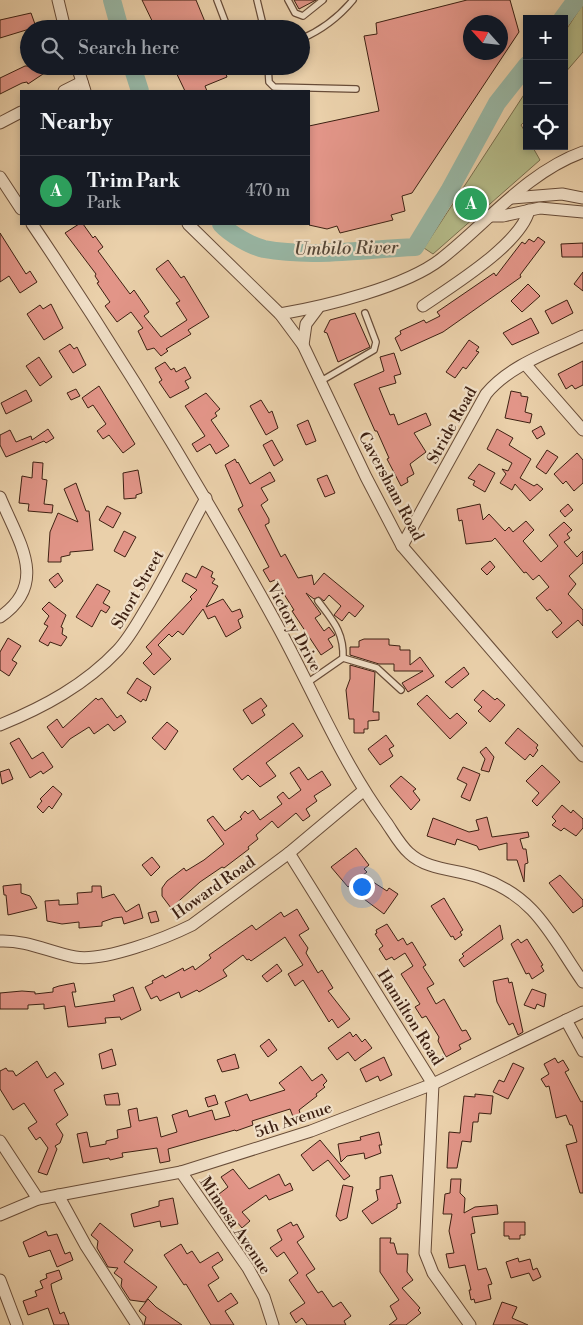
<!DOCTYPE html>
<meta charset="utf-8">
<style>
body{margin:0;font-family:"Libre Bodoni",serif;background:#242831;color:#f1f3f6}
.controls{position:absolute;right:15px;top:15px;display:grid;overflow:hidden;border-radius:0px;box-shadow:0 2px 8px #0003}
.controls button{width:45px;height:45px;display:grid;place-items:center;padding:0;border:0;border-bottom:1px solid #363941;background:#171b24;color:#f1f3f6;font:25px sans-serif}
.compass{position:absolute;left:463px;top:15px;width:45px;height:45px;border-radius:50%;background:#171b24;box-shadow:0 2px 8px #0003;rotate:297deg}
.you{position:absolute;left:361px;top:886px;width:18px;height:18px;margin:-12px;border:4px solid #fff;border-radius:50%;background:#1a73e8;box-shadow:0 0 0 8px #1a73e833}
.badge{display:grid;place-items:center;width:32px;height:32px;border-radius:50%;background:#ea580c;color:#fff;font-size:16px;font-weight:700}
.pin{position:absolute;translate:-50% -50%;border:2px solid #fff;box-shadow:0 1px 5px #0006}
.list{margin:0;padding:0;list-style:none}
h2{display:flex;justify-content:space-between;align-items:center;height:65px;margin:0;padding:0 20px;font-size:21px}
h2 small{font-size:16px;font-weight:400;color:#9ea1a6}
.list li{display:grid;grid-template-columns:32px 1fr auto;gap:15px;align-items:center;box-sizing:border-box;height:70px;padding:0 20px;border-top:1px solid #363941}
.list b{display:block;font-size:19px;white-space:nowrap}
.list p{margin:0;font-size:16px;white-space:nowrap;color:#9ea1a6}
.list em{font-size:16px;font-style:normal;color:#9ea1a6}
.icon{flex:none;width:28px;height:28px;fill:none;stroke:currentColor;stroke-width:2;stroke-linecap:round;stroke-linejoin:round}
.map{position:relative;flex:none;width:583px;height:1325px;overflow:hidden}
.search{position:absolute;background:#171b24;box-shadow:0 2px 8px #0003;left:20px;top:20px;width:290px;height:55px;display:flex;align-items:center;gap:12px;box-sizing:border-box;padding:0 18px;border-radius:28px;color:#9ea1a6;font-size:19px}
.panel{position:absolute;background:#171b24;box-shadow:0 2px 8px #0003;left:20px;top:90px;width:290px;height:135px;border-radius:0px}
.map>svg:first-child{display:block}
.green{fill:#b5bc8a;stroke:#796e4e}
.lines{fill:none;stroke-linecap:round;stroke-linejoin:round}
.river{stroke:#98b7a5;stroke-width:18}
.building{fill:#e29588;stroke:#3d2012;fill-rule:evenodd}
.service-casing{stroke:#684c38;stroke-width:8}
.minor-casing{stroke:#684c38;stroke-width:13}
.service{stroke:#f1e0c8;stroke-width:5.5}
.minor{stroke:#f1e0c8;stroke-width:11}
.labels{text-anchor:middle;stroke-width:4.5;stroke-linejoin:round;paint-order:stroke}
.street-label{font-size:16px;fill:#3d2012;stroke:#f1e0c8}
.water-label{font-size:18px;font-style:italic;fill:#544637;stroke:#f1e0c8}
</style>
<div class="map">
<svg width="583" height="1325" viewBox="0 0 583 1325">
<rect width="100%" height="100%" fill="#ead0aa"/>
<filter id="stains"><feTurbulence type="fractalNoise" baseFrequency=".004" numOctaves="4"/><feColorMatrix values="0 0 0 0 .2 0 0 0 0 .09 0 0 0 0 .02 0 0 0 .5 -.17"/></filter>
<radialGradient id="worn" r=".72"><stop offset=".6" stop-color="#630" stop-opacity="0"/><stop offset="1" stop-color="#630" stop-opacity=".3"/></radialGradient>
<g class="green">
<path d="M583,4V52L564,74V33Z"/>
<path d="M527,90V119L521,125L527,135V146H532L540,160L433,254L424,248Z"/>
</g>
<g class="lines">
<g class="river">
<path d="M112,0L120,29"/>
<path d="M562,19L576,0"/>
<path d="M132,66L140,91"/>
<path d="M221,224C230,234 251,246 264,249C313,258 366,249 415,247L449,191L497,103L527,65"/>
</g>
</g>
<g class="building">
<path d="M142,0H196L208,29H156Z"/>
<path d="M294,0H316L299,9Z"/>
<path d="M467,0H510L519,32L412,193L402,196L405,211L391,215L393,220L340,233L337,226L327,229L309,225V126L379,111L364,36L377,34L376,23ZM470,22H500V52H470Z"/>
<path d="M31,13L36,27L0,38V20Z"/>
<path d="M25,66H43L46,72L28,84L27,82L22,83L0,94V78Z"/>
<path d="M173,66H223L227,77L205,86L207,91H185Z"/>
<path d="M79,224H83L93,238L95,236L103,247L98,251L130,294L134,290L149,312L144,316L161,337L187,320L176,303L180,301L156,269L168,260L181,278L184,276L189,284L209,317L188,330L191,334L166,349L168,351L161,356L154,348L147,350L138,331L143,328L131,312L117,322L105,306L110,302L97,283L99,282L95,276L96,274L65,233Z"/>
<path d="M0,233L26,274L30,271L37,282L20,293L9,276L0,282Z"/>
<path d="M538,237L545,242L520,275L521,277L443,332L401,351L395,338L401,334L400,331L424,320L426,323L440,316L437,312L494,273L496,276L522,242L525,244L529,239L534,242Z"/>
<path d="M583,243V257H562L561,244Z"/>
<path d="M583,272V291L574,284Z"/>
<path d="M528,284L540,296L522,312L511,301Z"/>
<path d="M567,300L573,313L552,324L545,311Z"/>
<path d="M51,304L63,328L44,340L27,314L40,305L43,309Z"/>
<path d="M355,313L370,347L338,362L327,333L324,332L330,320Z"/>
<path d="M531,318L539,333L512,345L503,333Z"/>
<path d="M469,340L479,347L476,351L479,352L466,369L463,367L455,378L446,372Z"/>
<path d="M70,344L74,349L77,347L86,365L73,373L59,351Z"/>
<path d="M394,353L401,374L394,376L396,383L379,388L390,415L394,414L398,425L426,413L431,425L414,433L426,452L410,464L414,474L407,478L408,482L401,486L387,459L389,458L377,431H375L354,384L384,371L380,357Z"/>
<path d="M39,357L52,377L40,386L26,366Z"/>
<path d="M583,361V385L575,389L572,385L566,389L558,374Z"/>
<path d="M165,362L171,370L174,368L176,372L185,367L191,378L185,381L189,388L170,398L159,382L162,380L155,368Z"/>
<path d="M99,386L135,444L123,453L109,435L103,439L97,431L106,424L93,405L88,408L82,398Z"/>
<path d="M76,389L80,396L71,400L67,393Z"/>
<path d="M26,390L32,401L6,414L1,403Z"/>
<path d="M511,391L521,393V396L528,397L525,412L532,414L530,423L505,418Z"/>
<path d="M206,393L220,409L215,413L217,416L211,420L229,446L216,454L210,444L197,452L192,444L205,436L185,406Z"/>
<path d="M261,400L269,413L272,411L278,428L266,435L250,406Z"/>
<path d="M308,420L316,441L306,445L297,425Z"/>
<path d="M541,426L545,434L537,439L532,431Z"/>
<path d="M48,429L54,438L46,443L44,441L6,457L0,445V435L10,430L16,442L31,436L32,440Z"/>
<path d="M497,429L513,438L509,445L531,459L520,478L534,486L537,484L543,489L530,501L515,484L512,490L500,483L506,474L502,469L508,471L512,463L487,449Z"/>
<path d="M272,440L283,460L274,466L263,445Z"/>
<path d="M547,450L558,457L546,474L536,467Z"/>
<path d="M577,453L583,460V483L574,491L566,481L563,484L554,474Z"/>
<path d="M235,459L237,463L238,462L250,484L270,472L275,481L261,488L268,500L261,505L269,519V523L265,525L281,557L285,554L298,578L312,575L314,585L324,573L364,606L355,617L349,612L342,621L334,615L341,606L329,595L324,601L319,597L314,599L306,593L321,614L315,618L324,631L329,627L335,635L328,639L333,647L321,655L292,611L294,610L275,580L270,582L263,570L269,567L238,509L243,506L225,465Z"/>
<path d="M33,462L43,463L42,479L47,480L44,504L53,505L52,513L28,511L29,504L19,503L22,476L32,478Z"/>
<path d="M479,464L495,473L485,492L473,485L475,481L468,478Z"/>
<path d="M138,470L142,493L136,495V498L124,499L123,473Z"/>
<path d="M327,475L335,493L325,497L317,479Z"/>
<path d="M76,483L86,511H89L93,550L70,552V555L61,557V562H48L50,532L58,513L78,522L64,489Z"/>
<path d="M480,504L483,520L489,514L505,531L509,527L513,532L526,521L534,530L523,541L541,562L558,546L549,535L564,522L572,530L567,534L570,538L564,542L577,557L583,551V563L569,576L576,584L568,594L583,610V626L578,620L557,638L552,632L562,623L550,609L547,611L536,598L549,587L539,575L533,580L526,572L524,573L495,538L492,541L466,544L462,520L459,521L457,509Z"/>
<path d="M568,504L573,510L565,517L560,511Z"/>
<path d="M107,506L121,513L113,528L99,520Z"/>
<path d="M124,531L136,537L125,557L114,551Z"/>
<path d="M490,561L495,567L487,575L481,569Z"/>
<path d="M202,566L213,572L211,577L215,579L212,583L218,586L206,607L223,599L232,612L240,609L243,617L238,620L241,628L226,637L215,616L208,619L203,609L183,635L178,631L172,637L169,634L158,645L171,659L154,675L143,663L152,654L146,647L192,599L190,597L197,590L182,581L186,573L196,578Z"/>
<path d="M58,573L63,581L55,588L49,580Z"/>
<path d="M97,584L110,591L103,603L110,607L106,613L101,610L92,627L76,617Z"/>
<path d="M49,602L66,615L61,627L63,628L62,634L67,637L61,646L50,642L48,646L39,641L48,626L44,624L49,616L42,609Z"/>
<path d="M8,638L21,646L12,660L17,663L9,676L0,670V652Z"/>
<path d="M364,639H389V645L400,646V650H410V665L420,657L434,676L408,692L402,683L423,671H394V664H379L350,655V647H359V641Z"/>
<path d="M350,665L375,672L373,712H379V720L368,721V729H364V733H354V719H349L346,690L350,679Z"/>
<path d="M464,667L469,674L452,688L445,682Z"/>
<path d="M137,678L151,687L146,701L143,699L141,702L127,693Z"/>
<path d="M483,690L495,700L497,698L505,705L490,722L478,711L482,707L474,700Z"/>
<path d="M427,695L450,719L457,713L467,723L450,739L417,704Z"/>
<path d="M96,698L98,700L102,698L117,718L121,715L126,722L114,731L108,724L94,734L89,727L70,739L62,748L47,727L57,719L63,728Z"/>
<path d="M261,698L267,706L262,710L265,715L252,724L243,710Z"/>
<path d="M167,722L178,731L165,750L152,738Z"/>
<path d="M293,723L303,736L266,763L276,776L260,787L248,775L242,780L233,769Z"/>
<path d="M518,728L538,745L536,748L538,750L533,757L530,754L525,760L505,743Z"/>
<path d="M386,735L394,746L389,749L393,756L380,765L368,749Z"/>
<path d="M19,738L32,759L43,752L53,767L43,774L41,771L30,778L10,743Z"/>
<path d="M486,747L494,757L489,772L481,770L485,759L480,752Z"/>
<path d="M542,765L560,782L537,806L532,801L539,793L526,781Z"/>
<path d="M299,767L308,780L322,771L331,785L314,796L317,801L306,809L310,816L303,821L296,813L278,828L272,821L256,835L258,839L248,847L249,849L224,868L222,867L200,882L171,908L162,896V888L167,881L184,868L186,871L204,860L224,844L207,820L213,816L225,831L242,819L240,817L245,811L248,814L253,810L260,820L282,804L277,797L283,792L289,799L301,790L290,773Z"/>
<path d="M463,767L480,774L470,801L461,797L467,784L457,779Z"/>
<path d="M9,769L13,779L2,784L0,772Z"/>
<path d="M401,776L416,789L413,791L420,800L411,810L390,786Z"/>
<path d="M53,786L62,794L52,809L49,806L43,813L37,807L42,801L40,799Z"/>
<path d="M562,805L571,813L573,810L583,819V828L576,836L564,828L561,831L552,825L556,821L552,817Z"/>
<path d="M487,817L492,837L528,832L529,837L520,839L523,849H526L528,863L525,864L524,882L517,860H507V843L479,850L477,846L457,839L455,845L427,836L433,818L469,832L479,830L476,820Z"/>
<path d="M356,848L369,865L364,869L367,872L348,887L331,867Z"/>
<path d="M152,857L160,867L151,876L142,865Z"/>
<path d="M560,875L583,900V906L573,913L549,883Z"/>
<path d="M370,880L387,891L389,888L398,894L384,914L360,896Z"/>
<path d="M21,884V893L30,896L37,908L8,915L6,895H4L3,886Z"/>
<path d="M92,886H101L102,898L114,894L126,912L139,904L143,918L124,924L122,917L114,918L102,922V926L79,928V922L62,924L47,921L45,901L59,900V905L78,904L77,893L92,892Z"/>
<path d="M444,898L463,930L460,932L462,935L455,940L453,936L451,937L431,906Z"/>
<path d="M297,909L309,929L299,935L308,948L306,953L318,973L322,970L333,988L328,991L350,1019L338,1028L332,1019L329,1022L303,980L295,986L288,974L303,965L285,937L251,961L249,959L247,960L243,955L223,970L227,976L199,992L197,990L181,998L179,992L160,1001L157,996L151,999L145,987L153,983L152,981L163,975L165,978L183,968L184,971L193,966L195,970L211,958L209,955L252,925L256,930L281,912L284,917Z"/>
<path d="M156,911L159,921L151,923L148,913Z"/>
<path d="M387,924L398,941L403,938L407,945L412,942L426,965L423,967L434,984L427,988L436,1004L444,999L462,1031L466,1030L471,1039L459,1045L461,1049L446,1057L438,1041L439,1037L426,1016L422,1018L415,1007L420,1004L401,974L413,966L405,953L394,960L392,957L386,960L379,949L383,946L375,934L377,933L376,930Z"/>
<path d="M500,925L503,939L464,967L459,960L464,956L462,954Z"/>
<path d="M518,939L521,943L527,939L543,965L541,966L544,971L532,979L529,973L526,974L511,944Z"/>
<path d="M277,964L282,971L267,982L262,976Z"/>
<path d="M508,978L509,983L512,982L523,1032L518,1035L513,1023L509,1025L497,1002L493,981Z"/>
<path d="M74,983L76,992H72L75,1007L115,1001L113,995L133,987L141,1010L121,1020L120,1017L105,1018L106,1023L68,1027L65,1006L44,1009V1004L28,1005V1009H0V993L22,991L35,992V994L53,992V988L59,986Z"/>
<path d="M532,989L546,994L544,1007L537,1004L535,1009L524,1005Z"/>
<path d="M350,1032L353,1037L356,1034L362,1042L365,1039L372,1048L355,1061L348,1052L337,1060L328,1048Z"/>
<path d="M269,1039L277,1050L268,1057L260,1046Z"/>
<path d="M112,1049L116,1065L102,1069L99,1054Z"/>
<path d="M235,1054L239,1068L222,1072L217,1060Z"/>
<path d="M384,1057L392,1075L380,1081L378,1076L366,1082L360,1069Z"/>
<path d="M555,1058L558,1063L563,1060L569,1070L565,1072L581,1102L583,1101V1193H580L566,1145L577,1142L572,1125H570L566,1115L556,1118L549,1086L546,1087L541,1079L549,1074L544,1064Z"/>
<path d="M37,1061L47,1078L55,1072L64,1084L54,1090L68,1115L56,1124L63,1135L60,1143L55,1146L57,1149L47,1175L38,1172L48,1148L40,1137L36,1140L28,1128L37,1122L24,1103L13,1110L0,1089V1071L6,1068L8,1071H13L16,1076Z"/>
<path d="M513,1063L524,1068L508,1099L493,1092L499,1080L504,1082Z"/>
<path d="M301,1066L312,1081L322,1074L327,1081L323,1085L325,1087L316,1094L317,1096L299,1110L301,1116L294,1119L290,1109L252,1121L253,1125L236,1131L235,1130L168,1149L170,1161L160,1163L157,1148L122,1153L123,1157L110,1160L109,1158L83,1163L77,1134L87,1132L90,1147L106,1144V1141L118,1138L117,1130L131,1127L128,1110L137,1108L139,1121L157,1117L161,1137L177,1132L172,1115L187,1110L189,1117L212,1110L215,1120L230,1116L225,1102L247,1094L250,1101L285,1090L279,1083Z"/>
<path d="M118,1093L120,1105H106L104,1095Z"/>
<path d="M475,1094L493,1096L491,1114L479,1113L478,1122H473L471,1142L462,1141L457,1168H447L449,1132L460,1133L464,1096L475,1097Z"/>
<path d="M215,1095L218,1104L208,1107L205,1098Z"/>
<path d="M379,1132L382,1145H379L381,1153L365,1159L364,1153L347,1156L341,1162L338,1144L361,1140L360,1137Z"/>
<path d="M320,1140L350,1176L344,1180L328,1160L313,1171L301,1155Z"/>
<path d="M233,1169L249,1189L279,1174L285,1186L290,1183L293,1190L269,1200L266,1195L242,1212L250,1221L242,1228L217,1198L220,1196L219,1194L228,1187L221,1177Z"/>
<path d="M392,1175L401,1203L397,1204V1208L372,1224L362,1211L378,1200L376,1190L380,1189V1177Z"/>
<path d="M451,1179H461L460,1193L465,1198L464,1213L475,1207L497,1205L498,1214L472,1217L475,1233L471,1234L478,1270L486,1268L492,1284L488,1285L491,1299L475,1303L474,1299L471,1300L469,1290H471L465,1265L449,1268L446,1254L454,1253L449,1231L452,1214H443L445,1194L450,1193Z"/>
<path d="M343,1185L353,1187L347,1218L340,1221L336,1216Z"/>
<path d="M173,1198L178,1224L161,1227L160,1221L134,1227L131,1214L159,1206V1201Z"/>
<path d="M291,1222L293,1226L297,1224L304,1237L297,1242L315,1269L306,1275L318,1293L322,1291L333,1307L341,1302L351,1316L344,1321L346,1325H307L302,1318L296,1323L290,1313L305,1303L289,1280L298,1273L284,1252L277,1257L270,1248L282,1240L277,1230Z"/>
<path d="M504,1222H525V1235H520V1239H509V1236H504Z"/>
<path d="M100,1223L133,1250L124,1262L157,1287L145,1302L130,1300L121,1286L122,1279L114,1273L118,1268L108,1267L97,1248L98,1241L91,1235Z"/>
<path d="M46,1231L48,1236L57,1234L65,1254L70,1252L73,1260L57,1267L50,1250L29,1257L23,1242Z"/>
<path d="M380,1238H391L390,1243H394L397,1254H408L407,1272L413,1280L402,1288L420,1308L418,1310L421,1313L406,1325H389L397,1319L390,1306L399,1300L380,1272Z"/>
<path d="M181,1244L187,1254L192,1251L200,1263L218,1252L223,1260L212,1267L219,1278L208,1285L218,1302L231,1293L238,1303L225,1311L234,1325H211L186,1284L184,1285L164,1255Z"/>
<path d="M518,1258L519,1262L530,1259L533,1270L537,1268L541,1277L533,1281L529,1273L511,1278L506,1262Z"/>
<path d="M59,1270L62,1279L51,1284L52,1290L60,1314L64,1312L69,1325H54L48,1308L28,1315L23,1301L37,1296L35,1291L43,1288L40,1281L47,1278L46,1274Z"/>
<path d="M148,1299L156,1307L182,1325H144L146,1317L139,1311Z"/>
<path d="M502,1302L517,1307L512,1318L528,1325H493Z"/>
</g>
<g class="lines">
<g class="service-casing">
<g id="service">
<path d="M217,0L228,29"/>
<path d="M257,0L264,29"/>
<path d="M288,0L295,13L303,16L323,0"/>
<path d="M301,39C322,30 338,18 353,0"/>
<path d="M268,66L269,82L274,87L356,89"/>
<path d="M321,381L374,350L376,342L365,313"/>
<path d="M343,658L377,668L401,690"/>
<path d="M307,683L343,658C344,632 333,621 318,601"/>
</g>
</g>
<g class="minor-casing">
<g id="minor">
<path d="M58,0L65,29"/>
<path d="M77,66L85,91"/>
<path d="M64,91L82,82"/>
<path d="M0,123L21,112"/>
<path d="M0,177L21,209"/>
<path d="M512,198L562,194L583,198"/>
<path d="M491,216H503L540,208L583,212"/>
<path d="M32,224C119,353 201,487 276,623C313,690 341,761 386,822C393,832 400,845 409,853C428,871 458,869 481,878C537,897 552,938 583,982"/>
<path d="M188,224L280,314L303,345L366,477L402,546L583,756"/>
<path d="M423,306C452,286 521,244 529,210"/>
<path d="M280,314C326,306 405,287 441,259C487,223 527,172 583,152"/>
<path d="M303,345L306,324L318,308"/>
<path d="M525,364L583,430"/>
<path d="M0,497C18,541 50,583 0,617"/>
<path d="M402,546L486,394C510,365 550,352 583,336"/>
<path d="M0,725C44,707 85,685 118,650C131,636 140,618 150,602C170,568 187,533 206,498"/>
<path d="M289,853L433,1084L425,1253L433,1273L470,1325"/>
<path d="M0,941C27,940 49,952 75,957C104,962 166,938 192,925L289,853L363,791"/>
<path d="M566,1020L583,1051"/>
<path d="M0,1141L38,1199"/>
<path d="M181,1172L248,1268L264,1297L273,1325"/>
<path d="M58,1195L86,1246L137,1325"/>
<path d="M0,1215L38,1199L181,1172L311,1131L433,1084L583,1012"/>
<path d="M0,1280L17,1325"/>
</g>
</g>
<use href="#service" class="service"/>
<use href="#minor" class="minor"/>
</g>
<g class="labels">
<g class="street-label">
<text transform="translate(451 425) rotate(-61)" y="6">Stride Road</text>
<text transform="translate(392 486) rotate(62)" y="6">Caversham Road</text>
<text transform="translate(137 589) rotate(-60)" y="6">Short Street</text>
<text transform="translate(295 627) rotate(62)" y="6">Victory Drive</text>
<text transform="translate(213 887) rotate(-35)" y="6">Howard Road</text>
<text transform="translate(411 1017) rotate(58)" y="6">Hamilton Road</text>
<text transform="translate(293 1119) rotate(-19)" y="6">5th Avenue</text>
<text transform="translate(236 1225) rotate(56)" y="6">Mimosa Avenue</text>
</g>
<g class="water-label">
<text transform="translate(346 248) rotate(-1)" y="6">Umbilo River</text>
</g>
</g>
<rect width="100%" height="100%" filter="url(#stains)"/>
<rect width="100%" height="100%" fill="url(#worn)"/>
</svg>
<div class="controls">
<button>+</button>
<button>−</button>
<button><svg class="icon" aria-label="locate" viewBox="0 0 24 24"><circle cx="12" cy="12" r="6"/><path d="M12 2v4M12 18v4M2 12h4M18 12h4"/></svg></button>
</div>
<svg class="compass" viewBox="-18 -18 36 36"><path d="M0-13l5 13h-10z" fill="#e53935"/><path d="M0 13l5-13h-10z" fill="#9ea1a6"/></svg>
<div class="you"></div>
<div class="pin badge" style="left:471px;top:204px;background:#2e9e5b">A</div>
<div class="search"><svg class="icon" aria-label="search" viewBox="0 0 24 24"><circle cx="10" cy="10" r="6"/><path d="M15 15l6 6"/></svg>Search here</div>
<section class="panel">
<h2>Nearby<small></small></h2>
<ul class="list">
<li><span class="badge" style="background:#2e9e5b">A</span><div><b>Trim Park</b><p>Park</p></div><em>470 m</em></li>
</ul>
</section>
</div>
